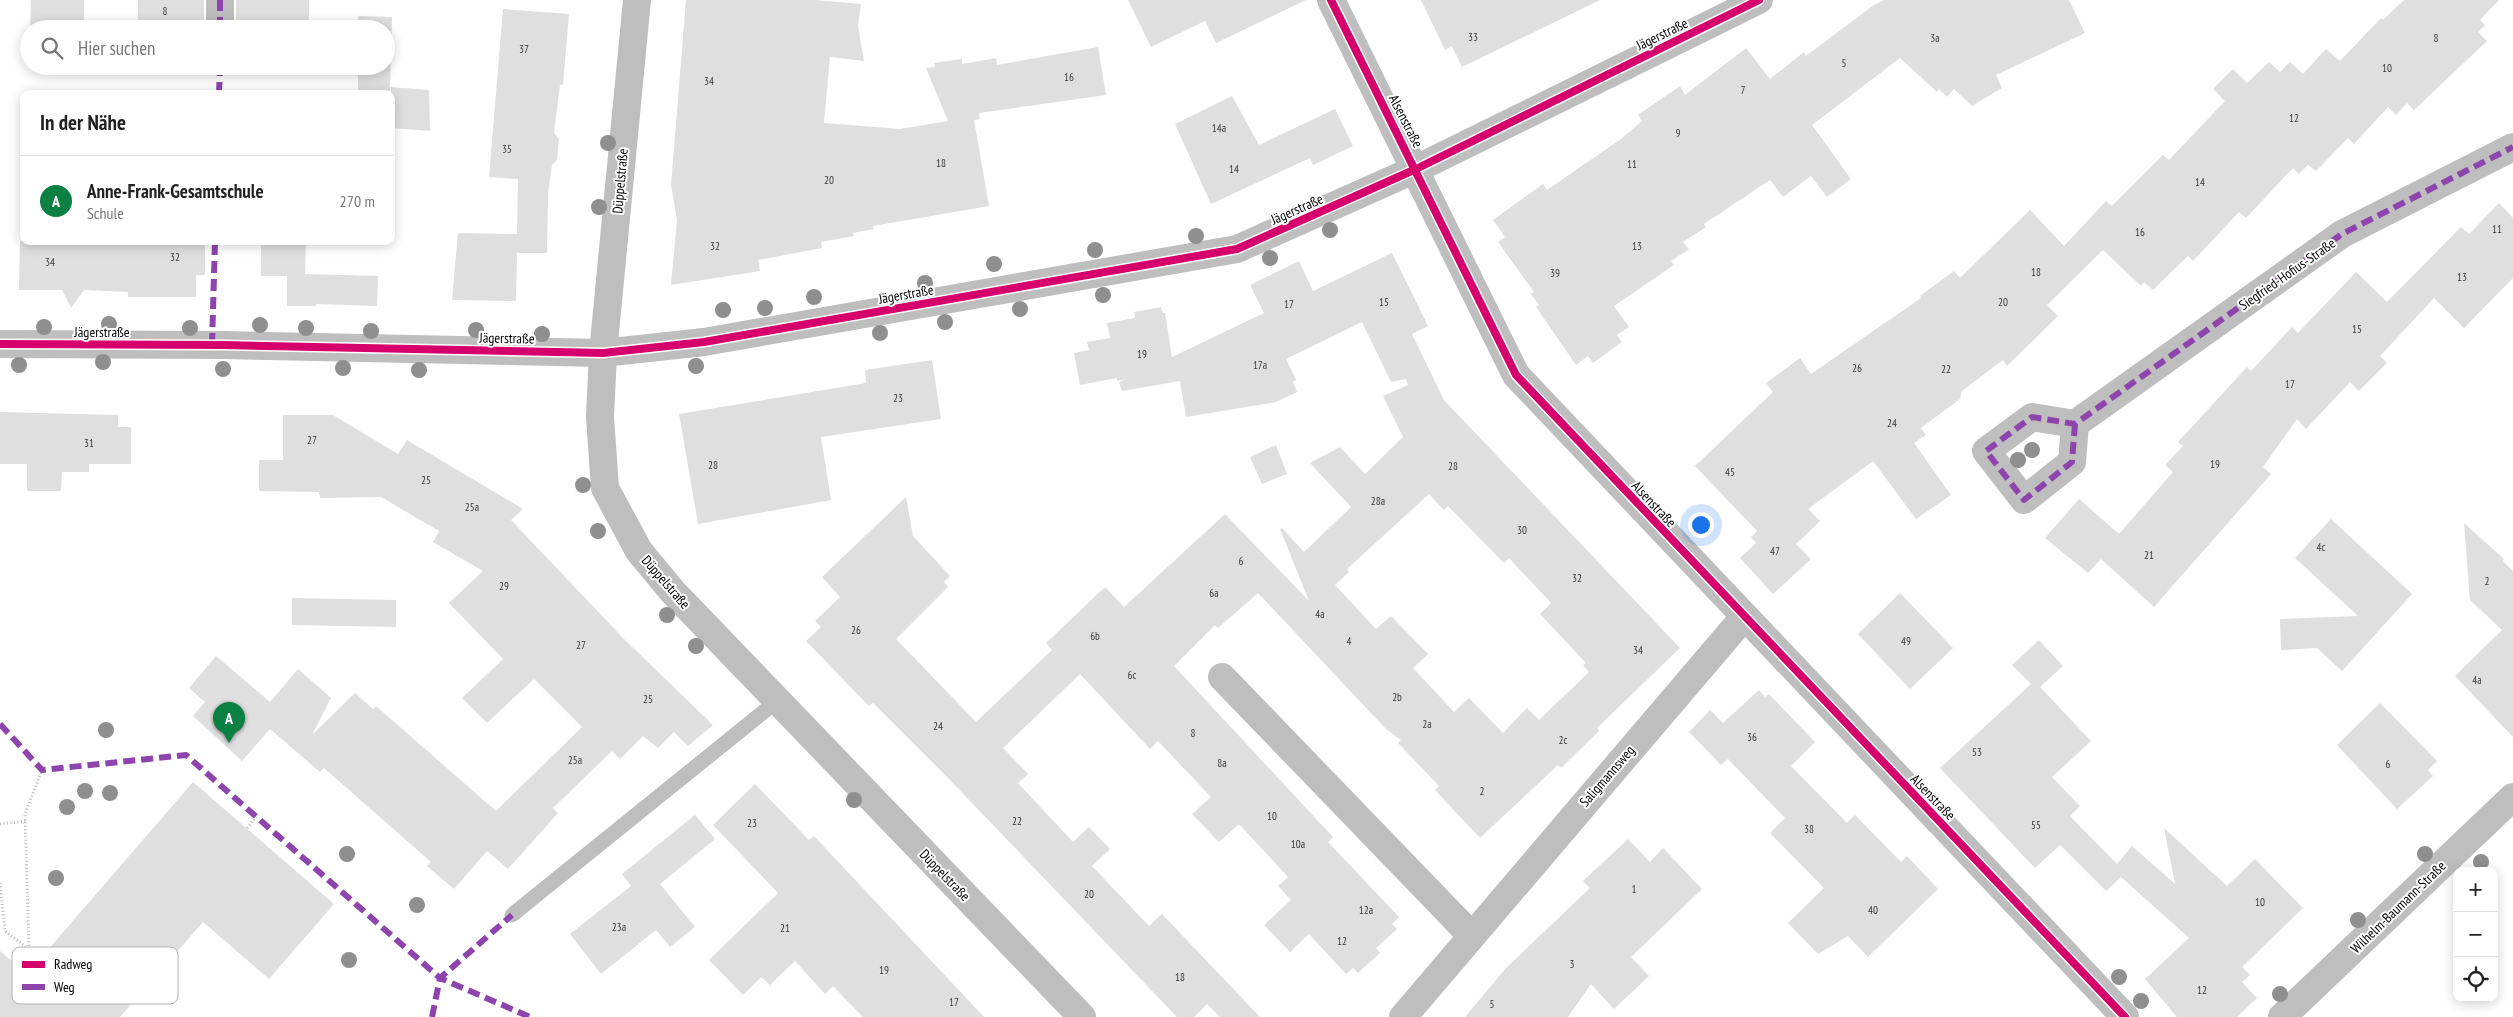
<!DOCTYPE html>
<html lang="de">
<meta charset="utf-8">
<style>
body{margin:0;font-family:"PT Sans Narrow",sans-serif;background:#f6f6f6;color:#222}
.controls{position:absolute;right:15px;bottom:15px;display:grid;overflow:hidden;border-radius:10px;box-shadow:0 2px 12px #0003}
.controls button{width:45px;height:45px;display:grid;place-items:center;padding:0;border:0;border-bottom:1px solid #e0e0e0;background:#fff;color:#222;font:25px sans-serif}
.you{position:absolute;left:1700px;top:524px;width:18px;height:18px;margin:-12px;border:4px solid #fff;border-radius:50%;background:#1a73e8;box-shadow:0 0 0 8px #1a73e833}
.badge{display:grid;place-items:center;width:32px;height:32px;border-radius:50%;background:#0b8043;color:#fff;font-size:16px;font-weight:700}
.pin{position:absolute;translate:-50% -41px;filter:drop-shadow(0 1px 2px #0008)}
.pin::after{content:'';position:absolute;top:26px;width:18px;height:15px;background:inherit;clip-path:polygon(0 0,100% 0,50% 100%)}
.list{margin:0;padding:0;list-style:none}
h2{display:flex;justify-content:space-between;align-items:center;height:65px;margin:0;padding:0 20px;font-size:21px}
h2 small{font-size:16px;font-weight:400;color:#767676}
.list li{display:grid;grid-template-columns:32px 1fr auto;gap:15px;align-items:center;box-sizing:border-box;height:90px;padding:0 20px;border-top:1px solid #e0e0e0}
.list b{display:block;font-size:19px;white-space:nowrap}
.list p{margin:0;font-size:16px;white-space:nowrap;color:#767676}
.list em{font-size:16px;font-style:normal;color:#767676}
.icon{flex:none;width:28px;height:28px;fill:none;stroke:currentColor;stroke-width:2;stroke-linecap:round;stroke-linejoin:round}
.map{position:relative;flex:none;width:2513px;height:1017px;overflow:hidden}
.search{position:absolute;background:#fff;box-shadow:0 2px 12px #0003;left:20px;top:20px;width:375px;height:55px;display:flex;align-items:center;gap:12px;box-sizing:border-box;padding:0 18px;border-radius:28px;color:#767676;font-size:19px}
.panel{position:absolute;background:#fff;box-shadow:0 2px 12px #0003;left:20px;top:90px;width:375px;height:155px;border-radius:10px}
.map>svg:first-child{display:block}
.building{fill:#dfdfdf;fill-rule:evenodd}
.lines{fill:none;stroke-linecap:round;stroke-linejoin:round}
.path{stroke:#b9b9b9;stroke-width:3;stroke-dasharray:1 2.5;stroke-linecap:butt}
.service{stroke:#bebebe;stroke-width:15}
.minor{stroke:#bebebe;stroke-width:28}
.quiet{stroke:#8e44ad;stroke-width:6;stroke-dasharray:12 6;stroke-linecap:butt}
.cycleway-casing{stroke:#fff;stroke-width:11}
.cycleway{stroke:#d6006c;stroke-width:8}
.tree{fill:#8f8f8f}
.labels{text-anchor:middle;stroke-width:4;stroke-linejoin:round;paint-order:stroke}
.number-label{font-size:11px;fill:#383838}
.street-label{font-size:14px;fill:#000;stroke:#fff}
.key{fill:#fff;stroke:#b2b2b2;stroke-width:1}
.key-label{font-size:14px;fill:#000}
</style>
<div class="map">
<svg width="2513" height="1017" viewBox="0 0 2513 1017">
<rect width="100%" height="100%" fill="#fff"/>
<g class="building">
<path d="M31,0H84V29H30Z"/>
<rect x="138" y="0" width="66" height="29"/>
<rect x="236" y="0" width="73" height="29"/>
<path d="M686,0H815L861,4L858,26L864,61L830,57L824,123L900,129L948,121L926,68L935,67L934,63L962,59V64L996,58L997,65L1098,47L1106,95L979,113L980,119L974,120L989,206L873,226L874,229L853,233L854,236L821,242L822,248L758,260L760,271L671,285L677,220L671,185Z"/>
<path d="M1128,0H1306L1216,43L1205,21L1151,47Z"/>
<path d="M1421,0H1600L1462,67L1452,46L1445,50Z"/>
<path d="M1884,0H2069L2085,33L1996,75L2002,88L1972,106L1954,89L1947,97L1939,89L1937,92L1900,58L1812,125L1851,179L1827,197L1811,176L1783,197L1770,180L1704,224L1706,227L1683,242L1689,249L1671,261L1674,265L1614,306L1629,327L1617,335L1622,342L1593,363L1588,356L1576,365L1536,307L1539,305L1531,294L1534,292L1498,242L1505,237L1493,220L1543,184L1547,190L1621,139L1642,121L1638,115L1680,86L1685,95L1746,48L1770,79L1804,52L1806,56L1874,5Z"/>
<path d="M2404,0H2499L2480,20L2485,25L2478,32L2487,41L2414,110L2407,103L2396,115L2388,107L2354,144L2348,138L2316,171L2308,165L2299,174L2293,168L2246,218L2239,212L2193,261L2188,256L2153,290L2144,282L2141,286L2103,250L2047,305L2058,316L2007,366L2003,360L1962,391L1960,399L1921,428L1926,435L1914,443L1951,495L1916,519L1873,461L1808,509L1820,521L1796,544L1811,559L1773,594L1740,558L1756,543L1751,537L1757,531L1695,466L1773,392L1766,383L1800,358L1811,374L1921,298L1920,296L1954,271L1960,278L2030,210L2064,246L2106,201L2112,206L2163,155L2169,160L2225,101L2213,89L2233,69L2247,83L2269,62L2280,72L2290,62L2303,74L2326,49L2340,61L2381,18L2383,20Z"/>
<path d="M503,9L569,14L563,85H560L554,133L559,139L557,160L552,165L548,193L547,253H517L516,301L452,300L458,233L517,234L518,179L489,177Z"/>
<path d="M358,16L392,17L390,94H358V66H386V29H358Z"/>
<path d="M391,87L429,90L430,131L391,128Z"/>
<path d="M1232,96L1259,145L1335,109L1353,146L1313,165L1310,158L1211,204L1175,124Z"/>
<path d="M2499,203L2513,218V278L2464,328L2434,298L2380,356L2387,363L2359,391L2350,382L2306,429L2297,419L2263,467L2271,474L2154,607L2101,559L2088,573L2045,538L2079,499L2119,534L2173,472L2165,465L2183,446L2178,442L2247,367L2251,371L2292,327L2298,333L2356,272L2387,302L2461,227L2469,234Z"/>
<path d="M20,241H205V275H196V297H128V292L84,290L71,308L62,290H19Z"/>
<path d="M261,241H306L305,274L378,276L377,306L316,304V306H287V276H261Z"/>
<path d="M1392,253L1428,326L1412,334L1444,400L1680,648L1597,728L1599,731L1561,768L1558,765L1480,838L1435,790L1439,786L1398,743L1401,740L1386,729L1258,593L1218,628L1215,625L1174,666L1333,837L1328,842L1399,917L1392,924L1397,929L1376,948L1380,953L1358,973L1353,968L1346,974L1309,934L1290,952L1264,925L1291,900L1278,886L1288,877L1239,824L1219,842L1192,814L1211,797L1158,741L1150,749L1080,674L1003,748L1028,774L1018,783L1073,842L1089,827L1110,849L1092,866L1149,926L1162,914L1260,1017H1220L1207,1004L1194,1017H1177L948,778L873,703L869,706L806,641L821,627L815,621L840,597L822,577L906,497L913,536L950,576L944,582L948,587L896,639L976,722L1052,650L1046,643L1105,587L1124,607L1225,514L1309,601L1280,529L1282,528L1304,552L1351,507L1310,463L1340,447L1365,474L1403,437L1383,396L1408,385L1406,379L1391,382L1362,322L1286,359L1296,380L1293,382L1297,392L1276,402L1186,417L1180,381L1122,391L1119,382L1126,379L1117,381V378L1080,385L1074,353L1089,350L1087,342L1110,338L1107,323L1135,318L1134,312L1161,307L1163,313H1165L1172,357L1264,313L1250,285L1299,261L1313,291ZM1429,494L1444,510L1448,506L1504,563L1509,558L1551,603L1540,614L1586,663L1583,665L1589,672L1539,720L1527,708L1503,733L1469,698L1454,712L1413,668L1428,654L1391,616L1376,629L1335,585L1349,572L1347,569Z"/>
<path d="M932,360L941,419L821,437L831,500L698,524L679,414L866,383L865,370Z"/>
<path d="M0,412L118,415V427H131V464H89V472H62L61,491H27V464H0Z"/>
<path d="M283,415H333L398,454L407,440L523,509L511,520L625,640L713,725L688,746L674,732L658,748L643,736L620,759L612,751L553,808L558,813L508,869L487,851L454,889L427,866L431,862L324,768L320,772L270,729L242,761L193,716L205,702L189,688L216,656L270,702L298,669L331,698L312,735L355,693L373,709L376,706L496,811L582,727L534,679L487,723L462,698L503,659L449,603L483,571L433,542L439,531L381,497L320,498L319,492L259,491V460H283Z"/>
<path d="M1276,445L1287,474L1262,484L1250,457Z"/>
<path d="M2331,519L2412,594L2342,671L2317,648L2281,650L2280,619L2358,616L2295,558Z"/>
<path d="M2464,523L2504,559L2503,561L2513,571V737L2455,676L2502,630L2470,600Z"/>
<path d="M1900,593L1953,648L1910,689L1858,634Z"/>
<path d="M292,598L396,600V627L292,625Z"/>
<path d="M2039,640L2063,666L2040,687L2091,741L2052,777L2080,806L2070,816L2117,864L2132,846L2175,884L2164,828L2227,886L2255,859L2303,908L2242,967L2250,975L2242,982L2257,998L2237,1017H2177L2145,979L2189,938L2121,877L2106,891L2060,845L2035,868L1940,768L2031,684L2012,665Z"/>
<path d="M1759,690L1765,697L1769,694L1815,742L1791,766L1847,823L1855,815L1901,862L1907,856L1938,889L1868,957L1848,936L1818,954L1788,923L1824,888L1770,833L1785,818L1728,759L1721,765L1689,732L1710,710L1723,723Z"/>
<path d="M2380,703L2437,761L2428,770L2433,776L2397,809L2337,745Z"/>
<path d="M193,782L334,904L269,979L203,922L120,1017H0V951L27,974Z"/>
<path d="M755,784L809,840L814,836L984,1017H863L833,986L825,994L795,961L770,985L761,977L743,995L709,960L778,893L713,825Z"/>
<path d="M695,815L715,839L660,884L695,927L670,947L656,930L601,974L570,934L631,886L622,874Z"/>
<path d="M1628,839L1650,862L1663,848L1702,889L1631,957L1649,976L1614,1009L1591,984L1568,1017H1465L1506,968L1590,888L1583,881Z"/>
</g>
<g class="lines">
<g class="path">
<path d="M0,824L26,821"/>
<path d="M247,828L256,817"/>
<path d="M0,883L5,931L29,949L16,964"/>
<path d="M40,958L29,949L25,814L42,770"/>
</g>
<path class="service" d="M512,915L777,701"/>
<g class="minor">
<path d="M637,0L603,353L600,417L605,488L639,551L673,592L1082,1017"/>
<path d="M1331,0L1516,375L2125,1017"/>
<path d="M220,29V0"/>
<path d="M0,344L223,345L603,353L704,342L1237,249L1416,169L1759,0"/>
<path d="M2075,424L2072,462L2024,500L1986,451L2032,417L2075,424L2342,234L2513,147"/>
<path d="M1222,677L1471,935"/>
<path d="M1403,1017L1744,617"/>
<path d="M2282,1017L2513,797"/>
</g>
<g class="quiet">
<path d="M220,29V0"/>
<path d="M219,94L220,66"/>
<path d="M212,345L215,241"/>
<path d="M2075,424L2072,462L2024,500L1986,451L2032,417L2075,424L2342,234L2513,147"/>
<path d="M0,724L42,770L186,755L440,978L530,1017"/>
<path d="M432,1017L440,978L512,915"/>
</g>
<g class="cycleway-casing">
<g id="cycleway">
<path d="M1331,0L1516,375L2125,1017"/>
<path d="M0,344L223,345L603,353L704,342L1237,249L1416,169L1759,0"/>
</g>
</g>
<use href="#cycleway" class="cycleway"/>
</g>
<g class="tree">
<circle cx="608" cy="143" r="8"/>
<circle cx="599" cy="207" r="8"/>
<circle cx="1330" cy="230" r="8"/>
<circle cx="1196" cy="236" r="8"/>
<circle cx="1095" cy="250" r="8"/>
<circle cx="1270" cy="258" r="8"/>
<circle cx="994" cy="264" r="8"/>
<circle cx="925" cy="283" r="8"/>
<circle cx="1103" cy="295" r="8"/>
<circle cx="814" cy="297" r="8"/>
<circle cx="765" cy="308" r="8"/>
<circle cx="1020" cy="309" r="8"/>
<circle cx="723" cy="310" r="8"/>
<circle cx="945" cy="322" r="8"/>
<circle cx="109" cy="324" r="8"/>
<circle cx="260" cy="325" r="8"/>
<circle cx="44" cy="327" r="8"/>
<circle cx="190" cy="328" r="8"/>
<circle cx="306" cy="328" r="8"/>
<circle cx="476" cy="330" r="8"/>
<circle cx="371" cy="331" r="8"/>
<circle cx="880" cy="333" r="8"/>
<circle cx="542" cy="334" r="8"/>
<circle cx="103" cy="362" r="8"/>
<circle cx="19" cy="365" r="8"/>
<circle cx="696" cy="366" r="8"/>
<circle cx="343" cy="368" r="8"/>
<circle cx="223" cy="369" r="8"/>
<circle cx="419" cy="370" r="8"/>
<circle cx="2032" cy="450" r="8"/>
<circle cx="2018" cy="460" r="8"/>
<circle cx="583" cy="485" r="8"/>
<circle cx="598" cy="531" r="8"/>
<circle cx="667" cy="615" r="8"/>
<circle cx="696" cy="646" r="8"/>
<circle cx="106" cy="730" r="8"/>
<circle cx="85" cy="791" r="8"/>
<circle cx="110" cy="793" r="8"/>
<circle cx="854" cy="800" r="8"/>
<circle cx="67" cy="807" r="8"/>
<circle cx="347" cy="854" r="8"/>
<circle cx="2425" cy="854" r="8"/>
<circle cx="2481" cy="862" r="8"/>
<circle cx="56" cy="878" r="8"/>
<circle cx="417" cy="905" r="8"/>
<circle cx="2358" cy="920" r="8"/>
<circle cx="349" cy="960" r="8"/>
<circle cx="2119" cy="977" r="8"/>
<circle cx="2280" cy="994" r="8"/>
<circle cx="2141" cy="1001" r="8"/>
</g>
<g class="labels">
<g class="number-label">
<text x="165" y="15">8</text>
<text x="1473" y="41">33</text>
<text x="1935" y="42">3a</text>
<text x="2436" y="42">8</text>
<text x="524" y="53">37</text>
<text x="1844" y="67">5</text>
<text x="2387" y="72">10</text>
<text x="1069" y="81">16</text>
<text x="709" y="85">34</text>
<text x="1743" y="94">7</text>
<text x="2294" y="122">12</text>
<text x="1219" y="132">14a</text>
<text x="1678" y="137">9</text>
<text x="507" y="153">35</text>
<text x="941" y="167">18</text>
<text x="1632" y="168">11</text>
<text x="1234" y="173">14</text>
<text x="829" y="184">20</text>
<text x="2200" y="186">14</text>
<text x="2497" y="233">11</text>
<text x="2140" y="236">16</text>
<text x="715" y="250">32</text>
<text x="1637" y="250">13</text>
<text x="175" y="261">32</text>
<text x="50" y="266">34</text>
<text x="2036" y="276">18</text>
<text x="1555" y="277">39</text>
<text x="2462" y="281">13</text>
<text x="1384" y="306">15</text>
<text x="2003" y="306">20</text>
<text x="1289" y="308">17</text>
<text x="2357" y="333">15</text>
<text x="1142" y="358">19</text>
<text x="1260" y="369">17a</text>
<text x="1857" y="372">26</text>
<text x="1946" y="373">22</text>
<text x="2290" y="388">17</text>
<text x="898" y="402">23</text>
<text x="1892" y="427">24</text>
<text x="312" y="444">27</text>
<text x="89" y="447">31</text>
<text x="2215" y="468">19</text>
<text x="713" y="469">28</text>
<text x="1453" y="470">28</text>
<text x="1730" y="476">45</text>
<text x="426" y="484">25</text>
<text x="1378" y="505">28a</text>
<text x="472" y="511">25a</text>
<text x="1522" y="534">30</text>
<text x="2321" y="551">4c</text>
<text x="1775" y="555">47</text>
<text x="2149" y="559">21</text>
<text x="1241" y="565">6</text>
<text x="1577" y="582">32</text>
<text x="2487" y="585">2</text>
<text x="504" y="590">29</text>
<text x="1214" y="597">6a</text>
<text x="1320" y="618">4a</text>
<text x="856" y="634">26</text>
<text x="1095" y="640">6b</text>
<text x="1349" y="645">4</text>
<text x="1906" y="645">49</text>
<text x="581" y="649">27</text>
<text x="1638" y="654">34</text>
<text x="1132" y="679">6c</text>
<text x="2477" y="684">4a</text>
<text x="1397" y="701">2b</text>
<text x="648" y="703">25</text>
<text x="1427" y="728">2a</text>
<text x="938" y="730">24</text>
<text x="1193" y="737">8</text>
<text x="1752" y="741">36</text>
<text x="1563" y="744">2c</text>
<text x="1977" y="756">53</text>
<text x="575" y="764">25a</text>
<text x="1222" y="767">8a</text>
<text x="2388" y="768">6</text>
<text x="1482" y="795">2</text>
<text x="1272" y="820">10</text>
<text x="1017" y="825">22</text>
<text x="752" y="827">23</text>
<text x="2036" y="829">55</text>
<text x="1809" y="833">38</text>
<text x="1298" y="848">10a</text>
<text x="1634" y="893">1</text>
<text x="1089" y="898">20</text>
<text x="2260" y="906">10</text>
<text x="1366" y="914">12a</text>
<text x="1873" y="914">40</text>
<text x="619" y="931">23a</text>
<text x="785" y="932">21</text>
<text x="1342" y="945">12</text>
<text x="1572" y="968">3</text>
<text x="884" y="974">19</text>
<text x="1180" y="981">18</text>
<text x="2202" y="994">12</text>
<text x="954" y="1006">17</text>
<text x="1492" y="1008">5</text>
</g>
<g class="street-label">
<text transform="translate(1662 34) rotate(-26)" y="5">Jägerstraße</text>
<text transform="translate(1406 121) rotate(63)" y="5">Alsenstraße</text>
<text transform="translate(620 181) rotate(-85)" y="5">Düppelstraße</text>
<text transform="translate(1297 209) rotate(-24)" y="5">Jägerstraße</text>
<text transform="translate(2287 274) rotate(-35)" y="5">Siegfried-Hofius-Straße</text>
<text transform="translate(906 294) rotate(-10)" y="5">Jägerstraße</text>
<text x="102" y="337">Jägerstraße</text>
<text transform="translate(507 338) rotate(1)" y="5">Jägerstraße</text>
<text transform="translate(1654 504) rotate(47)" y="5">Alsenstraße</text>
<text transform="translate(666 582) rotate(49)" y="5">Düppelstraße</text>
<text transform="translate(1607 776) rotate(-49)" y="5">Saligmannsweg</text>
<text transform="translate(1933 797) rotate(46)" y="5">Alsenstraße</text>
<text transform="translate(945 875) rotate(46)" y="5">Düppelstraße</text>
<text transform="translate(2398 907) rotate(-44)" y="5">Wilhelm-Baumann-Straße</text>
</g>
</g>
<rect x="12" y="947" width="166" height="57" rx="8" class="key"/>
<rect x="22" y="961" width="23" height="7" fill="#d6006c"/>
<rect x="22" y="984" width="23" height="6" fill="#8e44ad"/>
<g class="key-label">
<text x="54" y="969">Radweg</text>
<text x="54" y="992">Weg</text>
</g>
</svg>
<div class="controls">
<button>+</button>
<button>−</button>
<button><svg class="icon" aria-label="locate" viewBox="0 0 24 24"><circle cx="12" cy="12" r="6"/><path d="M12 2v4M12 18v4M2 12h4M18 12h4"/></svg></button>
</div>
<div class="you"></div>
<div class="pin badge" style="left:229px;top:743px">A</div>
<div class="search"><svg class="icon" aria-label="search" viewBox="0 0 24 24"><circle cx="10" cy="10" r="6"/><path d="M15 15l6 6"/></svg>Hier suchen</div>
<section class="panel">
<h2>In der Nähe<small></small></h2>
<ul class="list">
<li><span class="badge">A</span><div><b>Anne-Frank-Gesamtschule</b><p>Schule</p></div><em>270 m</em></li>
</ul>
</section>
</div>
